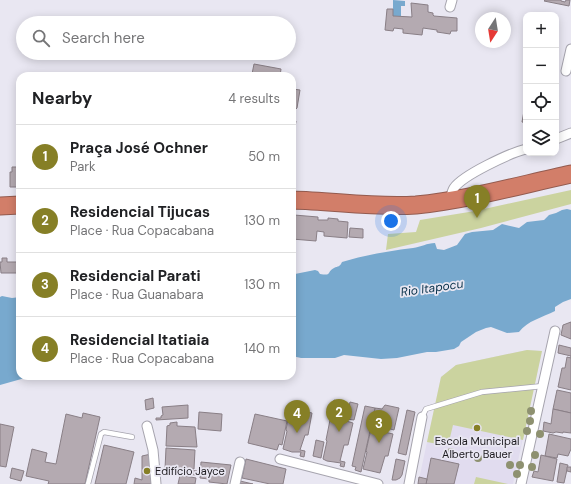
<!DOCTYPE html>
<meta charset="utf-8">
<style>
body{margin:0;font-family:"DM Sans",sans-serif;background:#f6f6f6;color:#202124}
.controls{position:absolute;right:12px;top:12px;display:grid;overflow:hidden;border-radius:8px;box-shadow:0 2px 10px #0003}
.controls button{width:36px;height:36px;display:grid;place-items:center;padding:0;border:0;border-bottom:1px solid #e0e0e0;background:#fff;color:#202124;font:20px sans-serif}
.compass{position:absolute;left:475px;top:12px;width:36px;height:36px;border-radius:50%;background:#fff;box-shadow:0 2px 10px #0003;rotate:192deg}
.you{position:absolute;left:391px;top:221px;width:14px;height:14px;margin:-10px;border:3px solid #fff;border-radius:50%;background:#1a73e8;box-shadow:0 0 0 6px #1a73e833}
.badge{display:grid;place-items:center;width:26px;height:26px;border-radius:50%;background:#867f26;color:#fff;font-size:13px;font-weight:700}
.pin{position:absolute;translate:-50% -33px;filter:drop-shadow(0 1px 2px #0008)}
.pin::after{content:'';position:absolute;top:21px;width:14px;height:12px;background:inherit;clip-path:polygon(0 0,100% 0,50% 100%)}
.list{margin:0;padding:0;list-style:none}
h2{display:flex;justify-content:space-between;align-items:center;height:52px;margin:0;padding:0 16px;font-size:17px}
h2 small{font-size:13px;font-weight:400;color:#757577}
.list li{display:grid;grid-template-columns:26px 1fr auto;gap:12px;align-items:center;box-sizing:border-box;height:64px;padding:0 16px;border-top:1px solid #e0e0e0}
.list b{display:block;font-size:15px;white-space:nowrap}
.list p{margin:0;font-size:13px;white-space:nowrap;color:#757577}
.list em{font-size:13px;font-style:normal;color:#757577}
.icon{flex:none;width:22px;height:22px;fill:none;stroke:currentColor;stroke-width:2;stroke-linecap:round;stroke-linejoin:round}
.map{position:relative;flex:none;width:571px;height:484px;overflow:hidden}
.search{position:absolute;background:#fff;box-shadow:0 2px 10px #0003;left:16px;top:16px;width:280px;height:44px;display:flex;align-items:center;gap:10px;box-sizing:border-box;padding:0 14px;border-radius:22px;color:#757577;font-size:15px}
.panel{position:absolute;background:#fff;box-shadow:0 2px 10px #0003;left:16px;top:72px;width:280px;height:308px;border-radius:12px}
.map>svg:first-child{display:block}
.built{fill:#e1dcef}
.green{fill:#cbd39f}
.water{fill:#78a9ce}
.building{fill:#b4aab1;stroke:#897f86}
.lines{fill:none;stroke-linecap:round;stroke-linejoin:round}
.lane-casing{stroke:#a6a4ae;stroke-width:6}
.street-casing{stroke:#a6a4ae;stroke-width:11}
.highway-casing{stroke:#935b4f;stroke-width:19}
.lane{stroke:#fff;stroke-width:4.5}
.street{stroke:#fff;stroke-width:9}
.highway{stroke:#d27e69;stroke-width:17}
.tree{fill:#8e9170}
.poi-dot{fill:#867f26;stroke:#e9e7f2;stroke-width:1.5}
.labels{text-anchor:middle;stroke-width:3.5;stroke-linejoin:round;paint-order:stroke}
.poi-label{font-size:11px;fill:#1d1b1f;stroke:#e9e7f2}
.water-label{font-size:12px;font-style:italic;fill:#073049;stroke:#e9e7f2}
</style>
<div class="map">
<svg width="571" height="484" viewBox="0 0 571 484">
<rect width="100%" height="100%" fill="#e9e7f2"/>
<path class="built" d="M527,350L542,351L513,484H418L441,377L456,365Z"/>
<g class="green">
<path d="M571,190V204L481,228L386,250L388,234L416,232L420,220L475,211Z"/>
<path d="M527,350L542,351L523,440L453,425L448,446L427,442L441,377L456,365Z"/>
<path d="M476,477L508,484H474Z"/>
</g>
<g class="water">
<path d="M393,0L405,1V6H401V16H393Z"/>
<path d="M567,209L571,210V299L563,302L555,307V311C543,317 527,321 519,332L507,333L491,327L486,328L476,332L461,342L459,346L454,349L436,352H427L397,358L381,359L344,355L335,358H301L292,356V273L295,274L315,270L318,271L320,274C333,276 326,272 334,268C338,266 340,267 342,262C365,255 389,251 413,248C421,247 427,243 435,243L437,249L444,250L457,245L465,234L472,232L493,230L502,224L519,228L527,222L544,220L549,215L556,213L562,210Z"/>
<path d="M2,296L12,298L20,297V376H32L0,385V297Z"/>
</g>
<g class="building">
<path d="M545,0H561V1L565,2L566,0H570L569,6L544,1Z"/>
<path d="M411,3L428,5V12L433,13V15L434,16L457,18V31H451L450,34L437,32V30L423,28L422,35L403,33V29L394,28L393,31L385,30L387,9H393V16L412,17Z"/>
<path d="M254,64L281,69L280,76L252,74Z"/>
<path d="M292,87H293V89L300,90L297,108L296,109L292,108Z"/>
<path d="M526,100V123L522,122Z"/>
<path d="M292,121H296L293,139H292Z"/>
<path d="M12,167H20V187H10V172H12Z"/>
<path d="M294,215L318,217V220H328V218L338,219V221L348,222L347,238L324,236V232L317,231L316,241L292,239Z"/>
<path d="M350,228L363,229V238L349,237Z"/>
<path d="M2,258H7V262H20V273H1L0,262H2Z"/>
<path d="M571,322V339L561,335L563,325Z"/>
<path d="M559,345L571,348V358V356L558,353Z"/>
<path d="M567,357L571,358V390L558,387L562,368H565Z"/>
<path d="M557,390L571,393V413L553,409Z"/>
<path d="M153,398L154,408L146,410L145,400Z"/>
<path d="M334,400L342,402L339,416L346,418L350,402L358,404L354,420L347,419L346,421L353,423L348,445H344L340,461L345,462L344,467L340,466L341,463L327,461L323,459L327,441L326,440Z"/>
<path d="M188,405V418L156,420V418H161V416L163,415L162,407Z"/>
<path d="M385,405L399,408L394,430L379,426L380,418L373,417L375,408L382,409Z"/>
<path d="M365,406L375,408L361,472L355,470L356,467L352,466Z"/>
<path d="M290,408L312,413L308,435H305L300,450L305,451L304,457L300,456L301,452H292L283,449L287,431L286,430Z"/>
<path d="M553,409L571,413V433L563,432V433L556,432L553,433L543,431L544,422L551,424Z"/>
<path d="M407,410L415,412L406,455L398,453Z"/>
<path d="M199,412L222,414L221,431L198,429Z"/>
<path d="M83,413L100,417L85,484H48L49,481L26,476L32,449L47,453L45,462L56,464L66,414L82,418Z"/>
<path d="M255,414L287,421L282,445L279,444L277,450L248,443Z"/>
<path d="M177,422V426L195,427L197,447L166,446L167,426L170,425V423Z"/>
<path d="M0,424L14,427L6,467L0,466Z"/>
<path d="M371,429L393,434L388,456H385L380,473L363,469L367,452L366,451Z"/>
<path d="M549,434L571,439V449L568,456L558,454L557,458L545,456Z"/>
<path d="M316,440L324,442L321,458L313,456Z"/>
<path d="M104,445L134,452L126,484H95Z"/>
<path d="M166,448L195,450L194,469H165Z"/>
<path d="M151,454L153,484H134L135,478L142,480V456Z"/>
<path d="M541,455L557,459L553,481L532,477L534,471L538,472Z"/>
<path d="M431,458L459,464L454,484H426Z"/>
<path d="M246,459L286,469L283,484H270L242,478Z"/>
<path d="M396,459L405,461L402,475L400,478L396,480H392Z"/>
<path d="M201,462L231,465L227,484L209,482V479L200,478Z"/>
<path d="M560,463L568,465L564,483L557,482Z"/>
<path d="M567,467H571V472L567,471Z"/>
<path d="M12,468L24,471L21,481L10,478Z"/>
<path d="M175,469L197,471L196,475L174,473Z"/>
<path d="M180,475L196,478L195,484H178Z"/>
<path d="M419,477L427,479L426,484H418Z"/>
<path d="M240,481L253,484H240Z"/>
</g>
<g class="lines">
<g class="lane-casing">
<g id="lane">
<path d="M422,417L426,409L482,392L543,386"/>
<path d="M88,484L101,434L104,432L132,437"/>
</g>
</g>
<g class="street-casing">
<g id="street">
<path d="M450,7L452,0"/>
<path d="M566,71L571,49"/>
<path d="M556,139L571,133"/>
<path d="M450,200C451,196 452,191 454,188C463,175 510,153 526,149"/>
<path d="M147,426L153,450L156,484"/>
<path d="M280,459L378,484"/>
<path d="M235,484L240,462"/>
<path d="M409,484L422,417"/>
<path d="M521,484L555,331"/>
</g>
</g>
<g class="highway-casing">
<g id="highway">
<path d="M292,200C334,201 375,208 416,205C468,200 520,185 571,174"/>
<path d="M0,206L20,205"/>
</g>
</g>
<use href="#lane" class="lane"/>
<use href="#street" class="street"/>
<use href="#highway" class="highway"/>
</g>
<g class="tree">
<circle cx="531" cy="411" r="4"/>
<circle cx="530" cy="421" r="4"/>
<circle cx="527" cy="431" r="4"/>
<circle cx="540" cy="434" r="4"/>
<circle cx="451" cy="452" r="4"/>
<circle cx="535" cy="455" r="4"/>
<circle cx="478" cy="458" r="4"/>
<circle cx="510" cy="465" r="4"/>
<circle cx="520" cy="465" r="4"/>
<circle cx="532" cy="467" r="4"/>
<circle cx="517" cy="474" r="4"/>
</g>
<g class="poi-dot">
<circle cx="477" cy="428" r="4"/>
<circle cx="147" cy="471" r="4"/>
</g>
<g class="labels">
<g class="poi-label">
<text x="477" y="445">Escola Municipal<tspan x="477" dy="13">Alberto Bauer</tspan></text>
<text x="155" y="475" text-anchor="start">Edifício Jayce</text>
</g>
<g class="water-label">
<text transform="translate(432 288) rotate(-8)" y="4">Rio Itapocu</text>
</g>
</g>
</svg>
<div class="controls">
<button>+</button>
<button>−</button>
<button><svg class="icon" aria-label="locate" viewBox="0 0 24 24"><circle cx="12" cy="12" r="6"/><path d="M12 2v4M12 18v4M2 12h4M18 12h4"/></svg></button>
<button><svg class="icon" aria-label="layers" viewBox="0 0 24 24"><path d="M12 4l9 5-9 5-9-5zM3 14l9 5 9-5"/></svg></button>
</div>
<svg class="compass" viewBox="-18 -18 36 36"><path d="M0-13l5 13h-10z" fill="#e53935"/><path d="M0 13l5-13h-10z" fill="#757577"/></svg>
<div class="you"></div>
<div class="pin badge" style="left:477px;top:218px">1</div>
<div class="pin badge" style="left:339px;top:432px">2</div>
<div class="pin badge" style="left:379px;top:443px">3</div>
<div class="pin badge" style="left:297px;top:433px">4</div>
<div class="search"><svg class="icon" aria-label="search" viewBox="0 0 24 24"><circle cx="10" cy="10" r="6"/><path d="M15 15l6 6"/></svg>Search here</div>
<section class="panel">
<h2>Nearby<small>4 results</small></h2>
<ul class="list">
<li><span class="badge">1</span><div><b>Praça José Ochner</b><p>Park</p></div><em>50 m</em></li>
<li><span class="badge">2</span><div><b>Residencial Tijucas</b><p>Place · Rua Copacabana</p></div><em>130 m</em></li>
<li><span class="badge">3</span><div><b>Residencial Parati</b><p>Place · Rua Guanabara</p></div><em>130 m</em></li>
<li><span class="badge">4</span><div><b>Residencial Itatiaia</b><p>Place · Rua Copacabana</p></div><em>140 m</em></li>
</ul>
</section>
</div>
